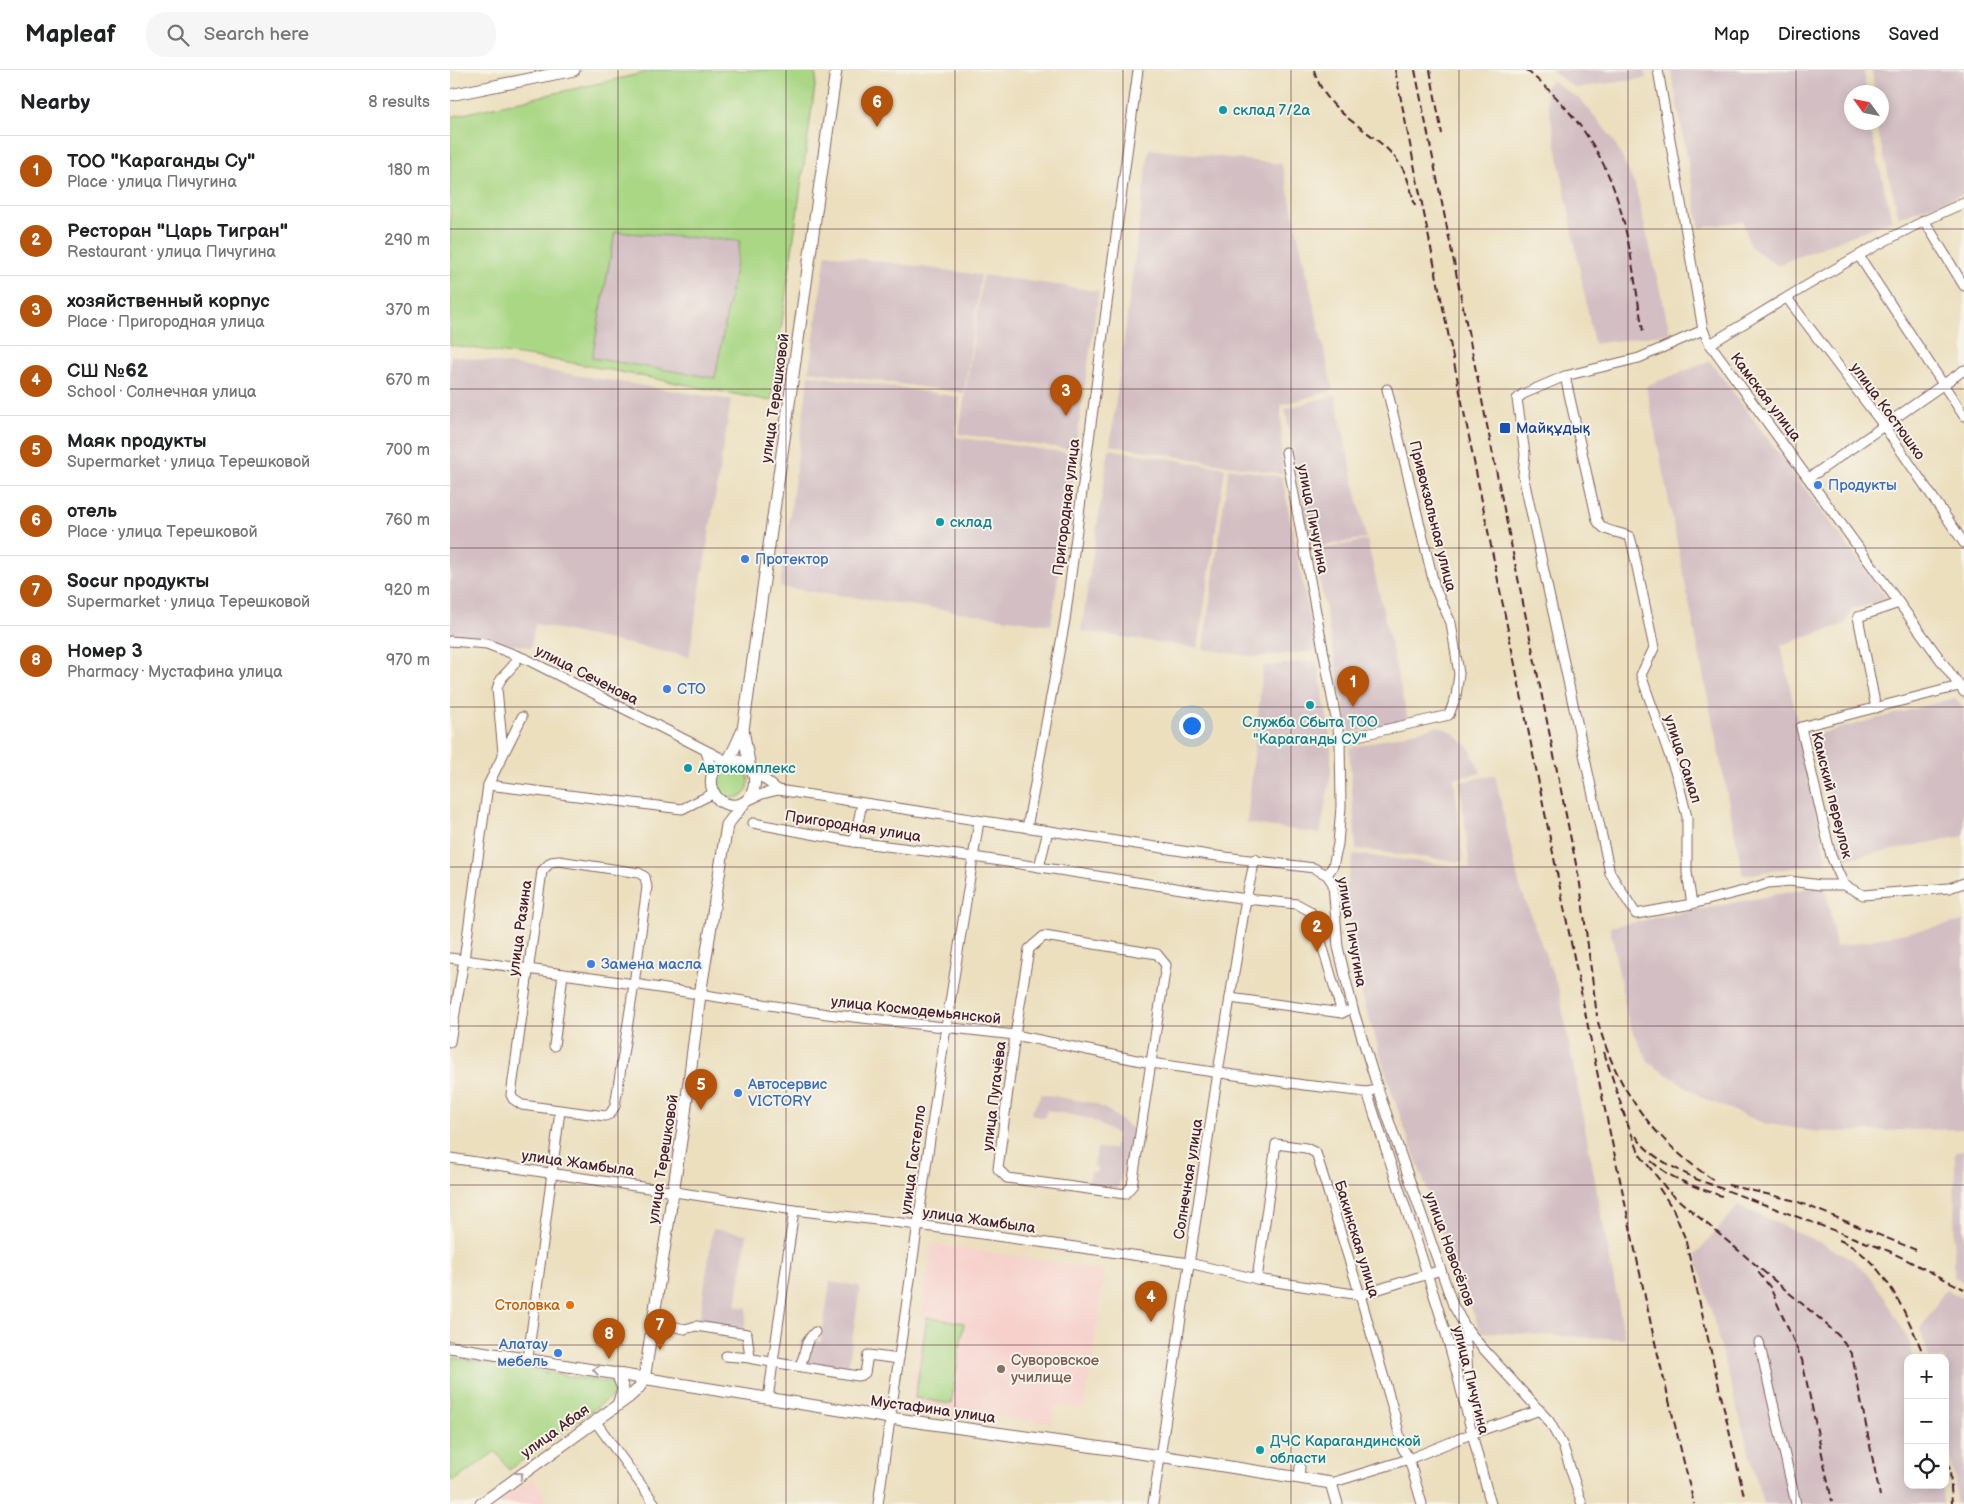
<!DOCTYPE html>
<meta charset="utf-8">
<style>
body{margin:0;font-family:"Balsamiq Sans",sans-serif;background:#f6f6f6;color:#202124}
.controls{position:absolute;right:15px;bottom:15px;display:grid;overflow:hidden;border-radius:10px;box-shadow:0 2px 12px #0003}
.controls button{width:45px;height:45px;display:grid;place-items:center;padding:0;border:0;border-bottom:1px solid #e0e0e0;background:#fff;color:#202124;font:25px sans-serif}
.compass{position:absolute;left:1394px;top:15px;width:45px;height:45px;border-radius:50%;background:#fff;box-shadow:0 2px 12px #0003;rotate:303deg}
.you{position:absolute;left:741px;top:655px;width:18px;height:18px;margin:-12px;border:4px solid #fff;border-radius:50%;background:#1a73e8;box-shadow:0 0 0 8px #1a73e833}
.badge{display:grid;place-items:center;width:32px;height:32px;border-radius:50%;background:#b45309;color:#fff;font-size:16px;font-weight:700}
.pin{position:absolute;translate:-50% -41px;filter:drop-shadow(0 1px 2px #0008)}
.pin::after{content:'';position:absolute;top:26px;width:18px;height:15px;background:inherit;clip-path:polygon(0 0,100% 0,50% 100%)}
.list{margin:0;padding:0;list-style:none}
h2{display:flex;justify-content:space-between;align-items:center;height:65px;margin:0;padding:0 20px;font-size:21px}
h2 small{font-size:16px;font-weight:400;color:#757577}
.list li{display:grid;grid-template-columns:32px 1fr auto;gap:15px;align-items:center;box-sizing:border-box;height:70px;padding:0 20px;border-top:1px solid #e0e0e0}
.list b{display:block;font-size:19px;white-space:nowrap}
.list p{margin:0;font-size:16px;white-space:nowrap;color:#757577}
.list em{font-size:16px;font-style:normal;color:#757577}
.icon{flex:none;width:28px;height:28px;fill:none;stroke:currentColor;stroke-width:2;stroke-linecap:round;stroke-linejoin:round}
.map{position:relative;flex:none;width:1514px;height:1434px;overflow:hidden}
header{display:flex;align-items:center;gap:30px;box-sizing:border-box;height:70px;padding:0 25px;background:#fff;border-bottom:1px solid #e0e0e0}
header strong{font-size:24px}
nav{display:flex;gap:28px;margin-inline-start:auto;font-size:18px}
.search{width:350px;height:45px;background:#f6f6f6;display:flex;align-items:center;gap:12px;box-sizing:border-box;padding:0 18px;border-radius:20px;color:#757577;font-size:19px}
main{display:flex}
aside{flex:1;background:#fff}
.map>svg:first-child{display:block}
.built{fill:#f7d0cc}
.industrial{fill:#d2bec3}
.green{fill:#a9d784;stroke:#7a7b58;fill-rule:evenodd}
.lines{fill:none;stroke-linecap:round;stroke-linejoin:round}
.minor-casing{stroke:#82625e;stroke-width:11}
.major-casing{stroke:#82625e;stroke-width:13}
.minor{stroke:#fff;stroke-width:9}
.major{stroke:#fff;stroke-width:11}
.rail{stroke:#4a1f2b;stroke-width:2;stroke-dasharray:8 4;stroke-linecap:butt}
.oneway{stroke:#ae9aa0}
.grid{fill:none;stroke:#4a1f2b;stroke-width:1;stroke-opacity:0.55}
.culture-dot{fill:#0f9aa8;stroke:#f7f3e8;stroke-width:2}
.transit-dot{fill:#1a4fb4;stroke:#f7f3e8;stroke-width:2}
.shop-dot{fill:#3f7fe0;stroke:#f7f3e8;stroke-width:2}
.food-dot{fill:#e8710a;stroke:#f7f3e8;stroke-width:2}
.education-dot{fill:#8d6e63;stroke:#f7f3e8;stroke-width:2}
.labels{text-anchor:middle;stroke-width:4;stroke-linejoin:round;paint-order:stroke}
.culture-label{font-size:15px;fill:#0d838f;stroke:#f7f3e8;text-anchor:start}
.street-label{font-size:15px;fill:#4a1f2b;stroke:#f7f3e8}
.transit-label{font-size:15px;fill:#164399;stroke:#f7f3e8;text-anchor:start}
.shop-label{font-size:15px;fill:#366cbe;stroke:#f7f3e8;text-anchor:start}
.food-label{font-size:15px;fill:#c56008;stroke:#f7f3e8;text-anchor:end}
.education-label{font-size:15px;fill:#785e54;stroke:#f7f3e8;text-anchor:start}
</style>
<header>
<strong>Mapleaf</strong>
<div class="search"><svg class="icon" aria-label="search" viewBox="0 0 24 24"><circle cx="10" cy="10" r="6"/><path d="M15 15l6 6"/></svg>Search here</div>
<nav><a>Map</a><a>Directions</a><a>Saved</a></nav>
</header>
<main>
<aside>
<h2>Nearby<small>8 results</small></h2>
<ul class="list">
<li><span class="badge">1</span><div><b>ТОО &quot;Караганды Су&quot;</b><p>Place · улица Пичугина</p></div><em>180 m</em></li>
<li><span class="badge">2</span><div><b>Ресторан &quot;Царь Тигран&quot;</b><p>Restaurant · улица Пичугина</p></div><em>290 m</em></li>
<li><span class="badge">3</span><div><b>хозяйственный корпус</b><p>Place · Пригородная улица</p></div><em>370 m</em></li>
<li><span class="badge">4</span><div><b>СШ №62</b><p>School · Солнечная улица</p></div><em>670 m</em></li>
<li><span class="badge">5</span><div><b>Маяк продукты</b><p>Supermarket · улица Терешковой</p></div><em>700 m</em></li>
<li><span class="badge">6</span><div><b>отель</b><p>Place · улица Терешковой</p></div><em>760 m</em></li>
<li><span class="badge">7</span><div><b>Socur продукты</b><p>Supermarket · улица Терешковой</p></div><em>920 m</em></li>
<li><span class="badge">8</span><div><b>Номер 3</b><p>Pharmacy · Мустафина улица</p></div><em>970 m</em></li>
</ul>
</aside>
<div class="map">
<svg width="1514" height="1434" viewBox="0 0 1514 1434">
<rect width="100%" height="100%" fill="#f7f3e8"/>
<filter id="ink" filterUnits="userSpaceOnUse"><feTurbulence type="fractalNoise" baseFrequency=".02" numOctaves="2"/><feDisplacementMap in="SourceGraphic" scale="10" xChannelSelector="R" yChannelSelector="G"/><feConvolveMatrix kernelMatrix="1 2 1 2 8 2 1 2 1" color-interpolation-filters="sRGB"/></filter>
<filter id="wash" filterUnits="userSpaceOnUse"><feTurbulence type="fractalNoise" baseFrequency=".0096" numOctaves="4" result="noise"/><feDisplacementMap in="SourceGraphic" scale="20" xChannelSelector="R" yChannelSelector="G"/><feGaussianBlur stdDeviation="1.12" result="paint"/><feColorMatrix in="noise" values="0 0 0 0 0 0 0 0 0 0 0 0 0 0 0 0 0 1.4 0 .05"/><feComposite in="paint" operator="in"/></filter>
<g filter="url(#wash)">
<rect width="100%" height="100%" fill="#ebdfbe"/>
<g class="built">
<path d="M482,1174L655,1200L634,1339L605,1335L602,1353L460,1333Z"/>
<path d="M83,1409L100,1434H48Z"/>
</g>
<g class="industrial">
<path d="M1100,0H1195L1196,8L1125,18Z"/>
<path d="M1221,0H1414L1416,22H1402V52L1419,53L1442,150L1327,195L1300,176L1293,151L1250,158Z"/>
<path d="M1422,0H1514V124L1449,147L1427,59V53L1432,52V22H1424Z"/>
<path d="M1101,10L1132,31L1163,69L1185,115L1220,263L1144,274L1095,17Z"/>
<path d="M699,79L832,94L883,320L831,335L832,404L660,375Z"/>
<path d="M165,162L290,171L265,308L142,288Z"/>
<path d="M376,184L531,205L514,323L359,301Z"/>
<path d="M533,205L649,221L625,380L509,364Z"/>
<path d="M0,285L281,330L239,587L85,554L81,577L0,565Z"/>
<path d="M1260,291L1437,529L1402,539L1395,554L1331,575L1377,793L1293,805L1196,316Z"/>
<path d="M359,305L510,327L505,367L625,384L601,555L330,517Z"/>
<path d="M885,325L916,468L862,478L835,339Z"/>
<path d="M659,379L775,398L748,578L631,561Z"/>
<path d="M779,398L832,407L866,581L808,587L753,579Z"/>
<path d="M917,470L958,650L899,663L864,481Z"/>
<path d="M867,591L881,670V703L870,764L797,753L813,596Z"/>
<path d="M1505,628L1514,640V766L1394,789L1365,665Z"/>
<path d="M988,656L1002,662L1020,679L1031,703L1004,708L1013,792L906,779L899,678Z"/>
<path d="M1045,705L1069,814L1109,921L1175,1269L1031,1262L1004,1196L942,1023L905,902L895,822L904,784L1020,798L1010,712Z"/>
<path d="M1375,815L1386,877L1514,851V1059L1368,1062L1313,1053L1255,1029L1199,993L1178,950L1160,857Z"/>
<path d="M591,1024L643,1033L659,1041L686,1062L667,1119L638,1115L641,1102H647L649,1099L644,1097L647,1078L664,1079L668,1065L640,1049L597,1040L594,1048L581,1044Z"/>
<path d="M1514,1080V1212L1504,1207L1505,1082Z"/>
<path d="M1288,1136L1373,1174L1400,1188L1418,1204L1433,1225L1459,1271L1464,1288H1458V1415H1492L1493,1434H1313L1246,1185Z"/>
<path d="M263,1159L297,1164L286,1236L297,1238L294,1261L249,1254Z"/>
<path d="M380,1212L410,1216L398,1299L349,1292L352,1270L371,1272Z"/>
<path d="M1496,1219L1514,1229V1434H1506L1505,1411L1495,1358V1288H1479L1470,1259Z"/>
</g>
<g class="green">
<path d="M207,0H365L366,9L321,331L118,292L0,275V47ZM165,162L290,171L265,308L142,288Z"/>
<circle cx="283" cy="712" r="16"/>
<path d="M477,1247L514,1253L501,1334L465,1328Z"/>
<path d="M0,1287L167,1314L168,1322L59,1400L46,1381L3,1412L0,1408Z"/>
</g>
</g>
<g filter="url(#ink)">
<g class="lines">
<g class="minor-casing">
<g id="minor">
<path d="M1208,0L1253,260L1260,274L1514,622"/>
<path d="M1474,150L1514,216"/>
<path d="M1409,186L1514,346"/>
<path d="M1337,228L1434,356L1514,473"/>
<path d="M1260,274C1342,225 1426,170 1514,133"/>
<path d="M1115,306L1073,324L1067,329L1075,384L1073,405L1160,803L1186,844L1242,834L1297,820L1318,813L1340,811L1370,815H1394L1413,825L1499,818L1514,813"/>
<path d="M836,382L890,670L891,737L888,774L883,796L877,805"/>
<path d="M1359,408L1514,300"/>
<path d="M0,571L37,574L76,589L277,691"/>
<path d="M1426,638L1408,547L1449,533"/>
<path d="M890,670L999,645L1006,626L1009,604L1001,553L985,518L937,319"/>
<path d="M53,682L47,619C51,602 64,601 68,586"/>
<path d="M256,682L263,702"/>
<path d="M301,698L328,720"/>
<path d="M38,715L232,739L264,723"/>
<path d="M297,731L312,724L328,720L759,785L864,798L877,805L883,814L888,877L903,939L928,1019L1003,1235L1015,1256L1029,1274L1099,1351L1113,1376L1132,1434"/>
<path d="M303,753L404,772L524,787L796,829L847,834L860,841L865,851L892,943"/>
<path d="M577,758L615,550L688,0"/>
<path d="M404,772L412,733"/>
<path d="M109,791L189,803L195,807L197,817L184,914L165,1036L160,1044L155,1046L72,1035L63,1029L61,1025L92,801L101,792Z"/>
<path d="M589,797L598,761"/>
<path d="M1394,815L1381,786L1351,657L1509,616"/>
<path d="M1242,834L1237,803V747L1227,707L1191,605L1204,578L1183,478L1180,467C1168,460 1154,464 1147,450L1115,306L1189,288L1253,260"/>
<path d="M594,866L707,884L716,895L682,1116L675,1124L557,1108L548,1099L565,965L579,879Z"/>
<path d="M0,888L184,914L377,944L565,965L701,993L854,1015L917,1022L928,1019"/>
<path d="M780,928L892,943L896,941"/>
<path d="M0,972L14,890L38,715L72,647"/>
<path d="M104,976L113,904"/>
<path d="M917,1022C943,1102 971,1181 995,1261C1012,1318 1024,1377 1041,1434"/>
<path d="M0,1088L344,1140L468,1155L739,1193L807,1209L910,1225L991,1200"/>
<path d="M807,1209L826,1074L856,1078L866,1083L910,1225L945,1346L952,1377L959,1389L972,1434"/>
<path d="M203,1252L235,1259L246,1256L297,1264L300,1288L303,1289L408,1306L412,1305L415,1303L418,1285L449,1289"/>
<path d="M1015,1256L1020,1341"/>
<path d="M1309,1272L1346,1434"/>
<path d="M276,1286L300,1288"/>
<path d="M78,1288L110,1041"/>
<path d="M349,1296C358,1284 351,1275 365,1262"/>
<path d="M318,1329L344,1140"/>
<path d="M145,1351L205,1434"/>
<path d="M849,1408L850,1397"/>
<path d="M881,1413L959,1389L1021,1364L1090,1340"/>
<path d="M428,1434L496,957L529,751"/>
<path d="M703,1434L768,1002L796,829L805,789"/>
</g>
</g>
<g class="major-casing">
<g id="major">
<path d="M0,25L124,0"/>
<path d="M293,660L300,698"/>
<path d="M277,691C320,685 308,748 274,733C261,727 257,708 267,697C270,694 274,694 277,691C282,686 289,668 293,660L386,0"/>
<path d="M0,1277L440,1348L710,1386L881,1413L887,1434"/>
<path d="M167,1303L173,1319L168,1335"/>
<path d="M31,1434L179,1327L188,1319L194,1310L234,1051L250,925L277,755L295,732"/>
</g>
</g>
<use href="#minor" class="minor"/>
<use href="#major" class="major"/>
<g class="rail">
<path d="M864,0C879,52 929,58 953,99C959,110 962,124 965,136"/>
<path d="M945,0L1151,1021L1203,1264L1244,1434"/>
<path d="M965,0L1130,814L1147,946"/>
<path d="M980,0L992,64"/>
<path d="M1076,0C1116,32 1148,73 1165,122C1180,165 1185,216 1193,261"/>
<path d="M1148,952C1167,1022 1206,1072 1265,1111"/>
<path d="M1154,982L1175,1047"/>
<path d="M1172,1040L1190,1085L1219,1122L1369,1248L1390,1267L1402,1285L1430,1426"/>
<path d="M1186,1066C1199,1087 1225,1098 1246,1109L1439,1181L1514,1219"/>
<path d="M1201,1091C1224,1111 1243,1116 1272,1126"/>
<path d="M1278,1115L1346,1131L1466,1180"/>
<path d="M1209,1118L1223,1139L1235,1168L1294,1426"/>
<path d="M1389,1170C1434,1188 1457,1246 1475,1288"/>
<path d="M1308,1202L1320,1217L1352,1290L1382,1431"/>
<path d="M1495,1380L1500,1401L1502,1434"/>
</g>
</g>
<defs><path id="oneway-chevron" d="M-2-3.5L2.5 0L-2 3.5" fill="none" stroke-width="1.6" stroke-linecap="round" stroke-linejoin="round" transform="scale(1.25)"/></defs>
<g class="oneway">
<use href="#oneway-chevron" transform="translate(146 1300) rotate(-170)"/>
<use href="#oneway-chevron" transform="translate(70 1405) rotate(-36)"/>
</g>
</g>
<path class="grid" d="M168,0V1434M336,0V1434M505,0V1434M673,0V1434M841,0V1434M1009,0V1434M1178,0V1434M1346,0V1434M0,159H1514M0,319H1514M0,478H1514M0,637H1514M0,797H1514M0,956H1514M0,1115H1514M0,1275H1514"/>
<g class="culture-dot">
<circle cx="773" cy="40" r="5"/>
<circle cx="490" cy="452" r="5"/>
<circle cx="860" cy="635" r="5"/>
<circle cx="238" cy="698" r="5"/>
<circle cx="810" cy="1380" r="5"/>
</g>
<rect class="transit-dot" x="1049" y="352" width="12" height="12" rx="2.5"/>
<g class="shop-dot">
<circle cx="1368" cy="415" r="5"/>
<circle cx="295" cy="489" r="5"/>
<circle cx="217" cy="619" r="5"/>
<circle cx="141" cy="894" r="5"/>
<circle cx="288" cy="1023" r="5"/>
<circle cx="108" cy="1283" r="5"/>
</g>
<circle class="food-dot" cx="120" cy="1235" r="5"/>
<circle class="education-dot" cx="551" cy="1299" r="5"/>
<g class="labels">
<g class="culture-label">
<text x="783" y="45">склад 7/2а</text>
<text x="500" y="457">склад</text>
<text x="860" y="657" text-anchor="middle">Служба Сбыта ТОО<tspan x="860" dy="17">"Караганды СУ"</tspan></text>
<text x="248" y="703">Автокомплекс</text>
<text x="820" y="1376">ДЧС Карагандинской<tspan x="820" dy="17">области</tspan></text>
</g>
<g class="street-label">
<text transform="translate(1316 327) rotate(53)" y="5">Камская улица</text>
<text transform="translate(325 328) rotate(-82)" y="5">улица Терешковой</text>
<text transform="translate(1438 341) rotate(54)" y="5">улица Костюшко</text>
<text transform="translate(616 437) rotate(-83)" y="5">Пригородная улица</text>
<text transform="translate(983 446) rotate(76)" y="5">Привокзальная улица</text>
<text transform="translate(863 449) rotate(79)" y="5">улица Пичугина</text>
<text transform="translate(137 605) rotate(27)" y="5">улица Сеченова</text>
<text transform="translate(1233 689) rotate(72)" y="5">улица Самал</text>
<text transform="translate(1382 725) rotate(76)" y="5">Камский переулок</text>
<text transform="translate(403 756) rotate(9)" y="5">Пригородная улица</text>
<text transform="translate(70 858) rotate(-82)" y="5">улица Разина</text>
<text transform="translate(902 862) rotate(80)" y="5">улица Пичугина</text>
<text transform="translate(466 940) rotate(6)" y="5">улица Космодемьянской</text>
<text transform="translate(544 1026) rotate(-83)" y="5">улица Пугачёва</text>
<text transform="translate(213 1089) rotate(-81)" y="5">улица Терешковой</text>
<text transform="translate(463 1090) rotate(-82)" y="5">улица Гастелло</text>
<text transform="translate(128 1093) rotate(8)" y="5">улица Жамбыла</text>
<text transform="translate(738 1109) rotate(-81)" y="5">Солнечная улица</text>
<text transform="translate(529 1150) rotate(8)" y="5">улица Жамбыла</text>
<text transform="translate(907 1169) rotate(73)" y="5">Бакинская улица</text>
<text transform="translate(1000 1179) rotate(70)" y="5">улица Новосёлов</text>
<text transform="translate(1021 1310) rotate(76)" y="5">улица Пичугина</text>
<text transform="translate(483 1339) rotate(8)" y="5">Мустафина улица</text>
<text transform="translate(105 1361) rotate(-36)" y="5">улица Абая</text>
</g>
<g class="transit-label">
<text x="1066" y="363">Майқұдық</text>
</g>
<g class="shop-label">
<text x="1378" y="420">Продукты</text>
<text x="305" y="494">Протектор</text>
<text x="227" y="624">СТО</text>
<text x="151" y="899">Замена масла</text>
<text x="298" y="1019">Автосервис<tspan x="298" dy="17">VICTORY</tspan></text>
<text x="98" y="1279" text-anchor="end">Алатау<tspan x="98" dy="17">мебель</tspan></text>
</g>
<g class="food-label">
<text x="110" y="1240">Столовка</text>
</g>
<g class="education-label">
<text x="561" y="1295">Суворовское<tspan x="561" dy="17">училище</tspan></text>
</g>
</g>
</svg>
<div class="controls">
<button>+</button>
<button>−</button>
<button><svg class="icon" aria-label="locate" viewBox="0 0 24 24"><circle cx="12" cy="12" r="6"/><path d="M12 2v4M12 18v4M2 12h4M18 12h4"/></svg></button>
</div>
<svg class="compass" viewBox="-18 -18 36 36"><path d="M0-13l5 13h-10z" fill="#e53935"/><path d="M0 13l5-13h-10z" fill="#757577"/></svg>
<div class="you"></div>
<div class="pin badge" style="left:903px;top:637px">1</div>
<div class="pin badge" style="left:867px;top:882px">2</div>
<div class="pin badge" style="left:616px;top:346px">3</div>
<div class="pin badge" style="left:701px;top:1252px">4</div>
<div class="pin badge" style="left:251px;top:1040px">5</div>
<div class="pin badge" style="left:427px;top:57px">6</div>
<div class="pin badge" style="left:210px;top:1280px">7</div>
<div class="pin badge" style="left:159px;top:1289px">8</div>
</div>
</main>
